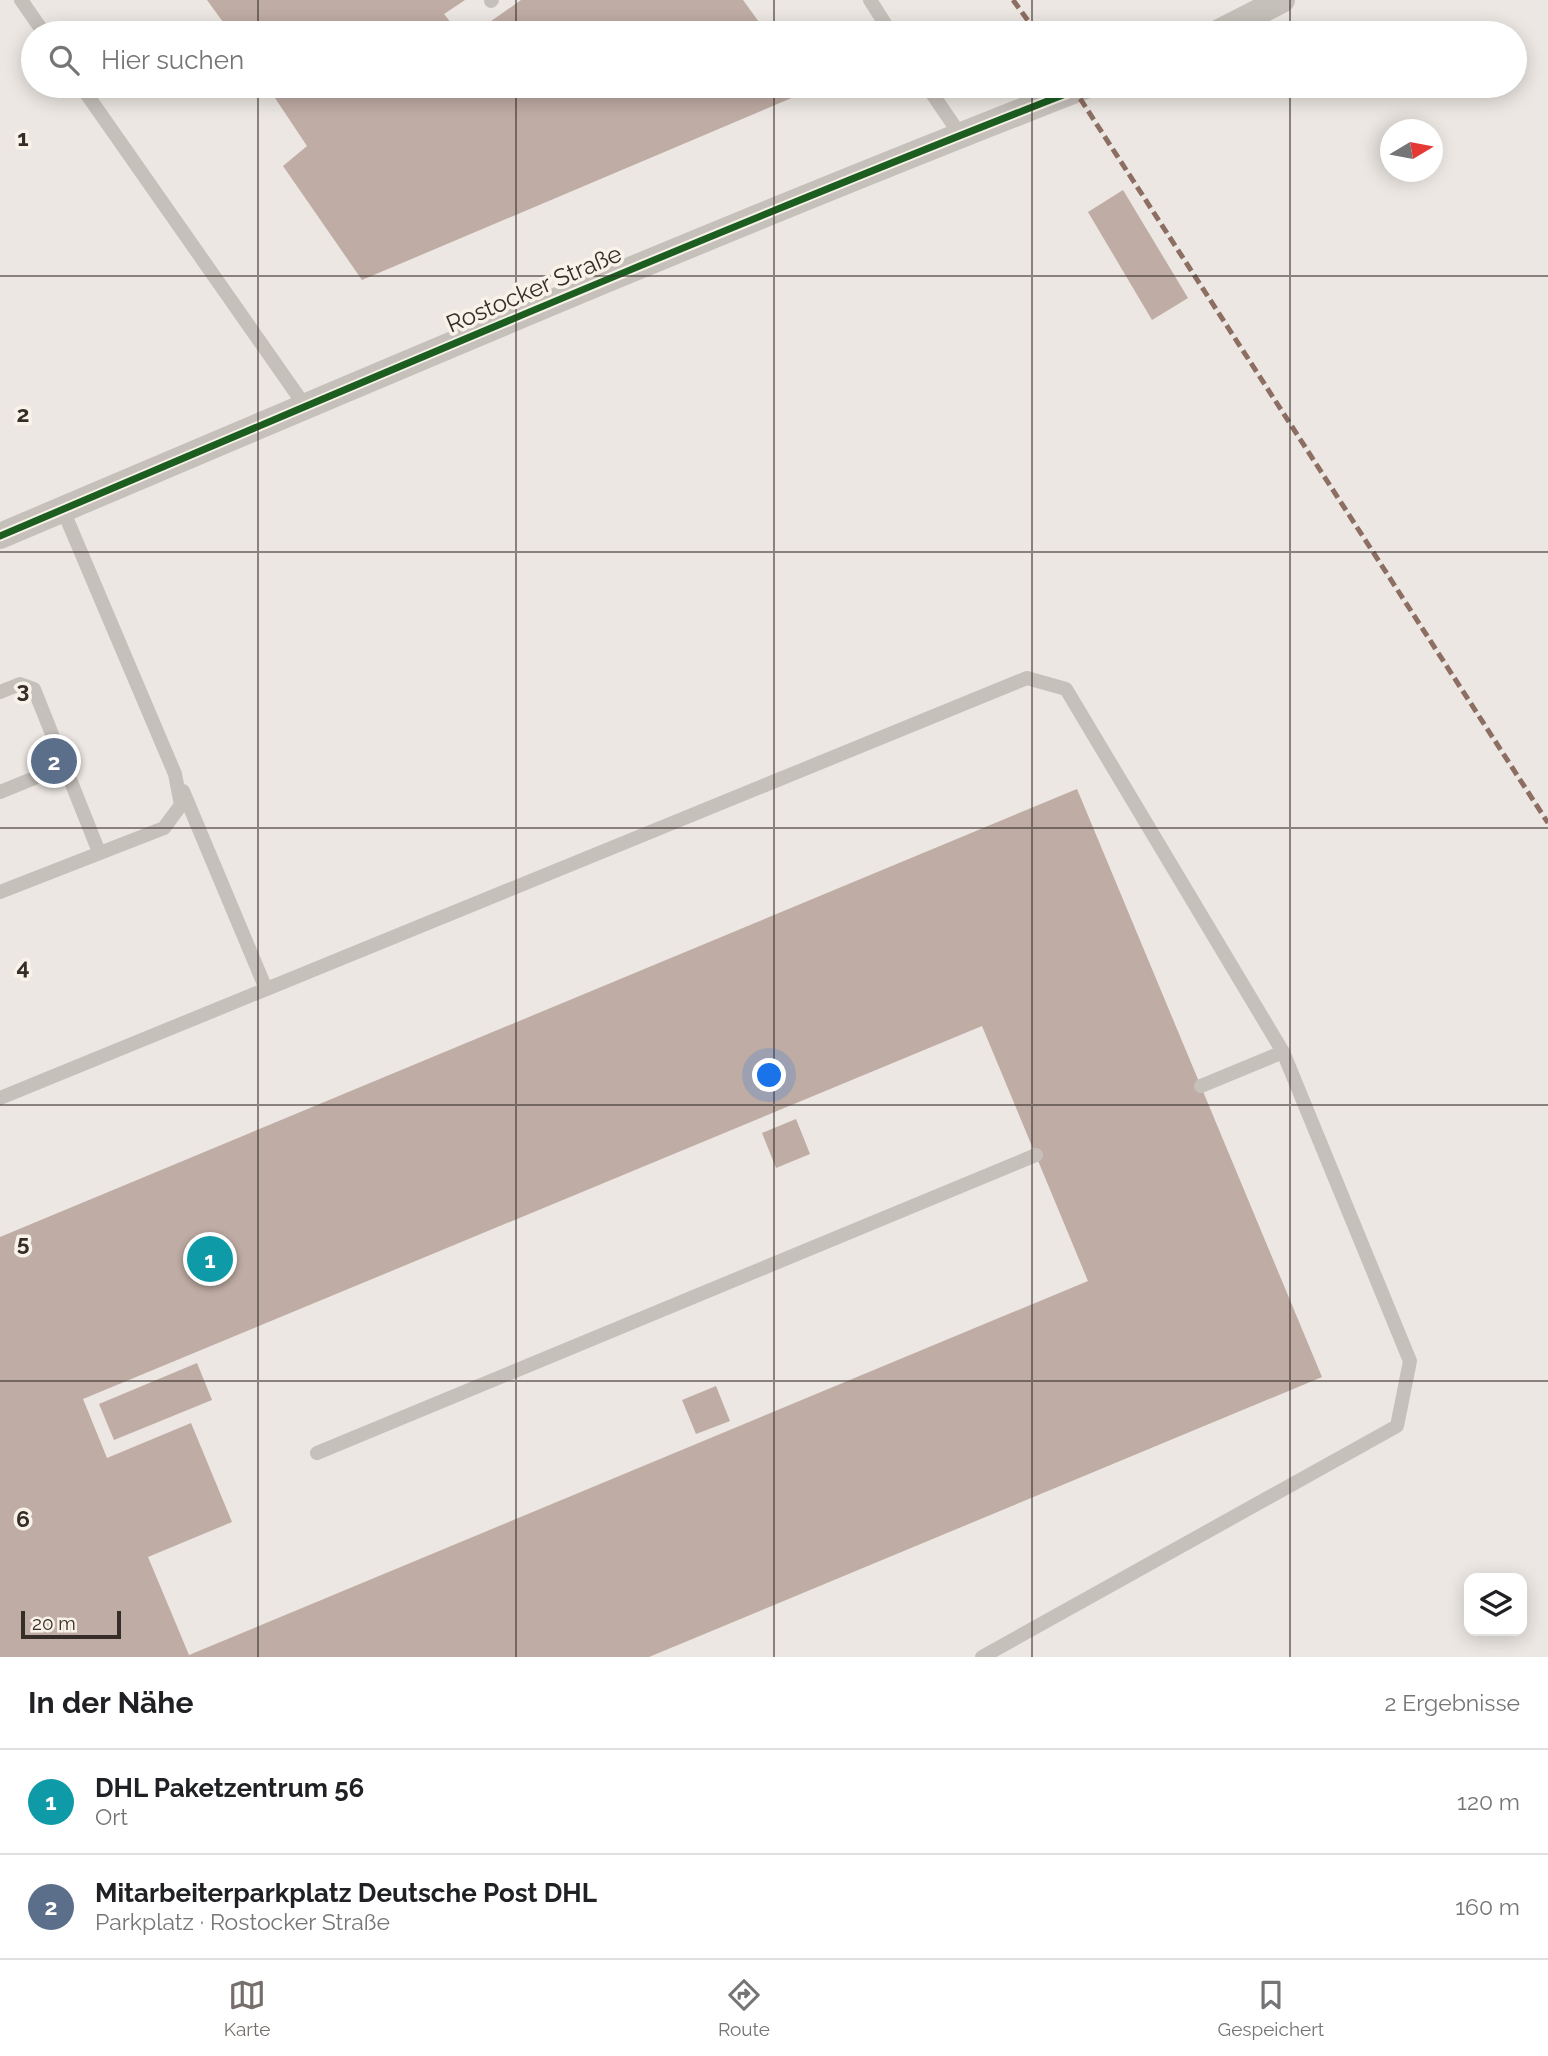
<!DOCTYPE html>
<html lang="de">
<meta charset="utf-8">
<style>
body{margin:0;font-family:Raleway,sans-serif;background:#f6f6f6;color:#202124}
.controls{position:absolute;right:21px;bottom:21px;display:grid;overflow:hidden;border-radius:14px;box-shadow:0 4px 18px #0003}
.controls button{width:63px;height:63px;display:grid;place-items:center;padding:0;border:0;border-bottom:2px solid #e0e0e0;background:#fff;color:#202124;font:35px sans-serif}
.compass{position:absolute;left:1380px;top:119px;width:63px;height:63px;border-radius:50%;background:#fff;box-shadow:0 4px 18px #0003;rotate:80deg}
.scale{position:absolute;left:21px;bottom:18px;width:100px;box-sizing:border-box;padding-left:7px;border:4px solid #362d29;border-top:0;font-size:19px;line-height:24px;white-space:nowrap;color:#362d29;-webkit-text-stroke:5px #f9f2e9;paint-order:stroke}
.you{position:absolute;left:770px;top:1076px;width:24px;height:24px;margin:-18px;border:5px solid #fff;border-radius:50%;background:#1a73e8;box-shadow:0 0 0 10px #1a73e833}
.badge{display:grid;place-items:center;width:46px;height:46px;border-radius:50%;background:#766e6a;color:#fff;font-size:23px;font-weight:700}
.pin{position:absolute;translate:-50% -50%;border:4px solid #fff;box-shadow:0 2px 7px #0006}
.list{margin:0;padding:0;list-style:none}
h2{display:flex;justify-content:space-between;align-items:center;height:91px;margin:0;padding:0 28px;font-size:30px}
h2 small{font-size:23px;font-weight:400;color:#757577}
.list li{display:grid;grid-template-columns:46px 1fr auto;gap:21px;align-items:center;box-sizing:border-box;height:105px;padding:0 28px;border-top:2px solid #e0e0e0}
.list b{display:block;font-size:26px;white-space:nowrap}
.list p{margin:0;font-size:23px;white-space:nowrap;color:#757577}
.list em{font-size:23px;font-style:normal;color:#757577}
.icon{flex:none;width:38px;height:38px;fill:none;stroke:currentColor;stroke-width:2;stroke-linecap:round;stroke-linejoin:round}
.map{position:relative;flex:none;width:1548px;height:1657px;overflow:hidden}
.search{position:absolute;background:#fff;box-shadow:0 4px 18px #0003;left:21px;right:21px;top:21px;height:77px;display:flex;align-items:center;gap:18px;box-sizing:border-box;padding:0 24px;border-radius:38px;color:#757577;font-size:26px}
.sheet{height:301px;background:#fff}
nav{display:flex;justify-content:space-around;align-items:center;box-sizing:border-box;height:98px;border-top:2px solid #e0e0e0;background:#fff;font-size:19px;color:#757577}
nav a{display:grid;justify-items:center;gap:4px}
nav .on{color:#766e6a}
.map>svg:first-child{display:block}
.building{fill:#bfaca4;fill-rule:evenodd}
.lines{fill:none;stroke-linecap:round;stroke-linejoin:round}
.lane{stroke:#c6c0ba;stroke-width:14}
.street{stroke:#c6c0ba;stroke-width:26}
.quiet{stroke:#8d6e63;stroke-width:5;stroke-dasharray:10 5;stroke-linecap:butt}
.cycleway-casing{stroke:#f9f2e9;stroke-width:11}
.cycleway{stroke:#1b5e20;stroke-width:7}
.grid{fill:none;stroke:#362d29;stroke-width:2;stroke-opacity:0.55}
.labels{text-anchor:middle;stroke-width:7;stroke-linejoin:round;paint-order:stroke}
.street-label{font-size:24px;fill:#362d29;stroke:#f9f2e9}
.grid-label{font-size:23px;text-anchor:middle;font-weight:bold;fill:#362d29;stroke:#f9f2e9;stroke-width:7;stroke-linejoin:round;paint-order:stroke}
</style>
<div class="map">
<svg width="1548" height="1657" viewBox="0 0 1548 1657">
<rect width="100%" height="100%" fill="#ece7e2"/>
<g class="building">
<path d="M207,0H465L444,14L459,33H231Z"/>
<path d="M521,0H743L767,33H474Z"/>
<path d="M267,86H804L808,91L362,280L283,166L307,146Z"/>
<path d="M1123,190L1188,298L1152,320L1088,212Z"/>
<path d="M1077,789L1322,1377L649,1657H0V1237ZM982,1026L1088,1281L189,1655L148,1557L232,1522L191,1423L107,1458L83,1399Z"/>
<path d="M796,1119L810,1154L776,1168L762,1133Z"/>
<path d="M197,1363L212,1400L114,1440L99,1404Z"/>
<path d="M716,1386L730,1421L696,1434L682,1400Z"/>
</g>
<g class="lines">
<g class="lane">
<path d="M21,0L44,33"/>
<path d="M870,0L891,33"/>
<path d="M491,1L492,0"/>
<path d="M81,86L305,406"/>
<path d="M927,86L961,136"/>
<path d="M0,692L20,684L34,689L99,852"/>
<path d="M183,791L266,989"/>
<path d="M0,792L64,766"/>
<path d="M0,892L164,828L181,805L175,774L63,510"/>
<path d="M1201,1086L1283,1052"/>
<path d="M0,1098L1027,678L1066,689L1283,1052L1410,1361L1397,1426L982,1657"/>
<path d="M317,1453L1036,1155"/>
</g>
<g class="street">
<path d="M1217,33L1282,0"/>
<path d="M0,536C361,383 721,228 1086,86"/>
</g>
<g class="quiet">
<path d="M1013,0L1037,33"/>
<path d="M1072,86L1548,823"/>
</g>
<g class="cycleway-casing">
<path id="cycleway" d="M0,536C361,383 721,228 1086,86"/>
</g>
<use href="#cycleway" class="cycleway"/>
</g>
<path class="grid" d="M258,0V33M516,0V33M774,0V33M1032,0V33M1290,0V33M258,86V1657M516,86V1657M774,86V1657M1032,86V1657M1290,86V1657M0,276H1548M0,552H1548M0,828H1548M0,1105H1548M0,1381H1548"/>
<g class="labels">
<g class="street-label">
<text transform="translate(534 289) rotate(-23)" y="8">Rostocker Straße</text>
</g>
</g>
<g class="grid-label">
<text x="23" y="146">1</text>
<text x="23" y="422">2</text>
<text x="23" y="698">3</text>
<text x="23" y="975">4</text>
<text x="23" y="1251">5</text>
<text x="23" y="1527">6</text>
</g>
</svg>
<div class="controls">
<button><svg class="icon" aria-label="layers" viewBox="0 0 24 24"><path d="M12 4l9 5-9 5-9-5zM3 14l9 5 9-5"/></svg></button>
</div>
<svg class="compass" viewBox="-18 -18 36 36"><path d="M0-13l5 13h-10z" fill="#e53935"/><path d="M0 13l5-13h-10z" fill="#757577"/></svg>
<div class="scale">20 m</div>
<div class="you"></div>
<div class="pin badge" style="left:210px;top:1259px;background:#0f9aa8">1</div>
<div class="pin badge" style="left:54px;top:761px;background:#5c6f8a">2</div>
<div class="search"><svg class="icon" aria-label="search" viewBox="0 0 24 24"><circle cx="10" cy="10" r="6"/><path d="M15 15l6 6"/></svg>Hier suchen</div>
</div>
<section class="sheet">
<h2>In der Nähe<small>2 Ergebnisse</small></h2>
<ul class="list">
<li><span class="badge" style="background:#0f9aa8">1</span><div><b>DHL Paketzentrum 56</b><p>Ort</p></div><em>120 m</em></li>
<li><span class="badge" style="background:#5c6f8a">2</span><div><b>Mitarbeiterparkplatz Deutsche Post DHL</b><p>Parkplatz · Rostocker Straße</p></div><em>160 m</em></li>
</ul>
</section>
<nav>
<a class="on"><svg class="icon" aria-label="map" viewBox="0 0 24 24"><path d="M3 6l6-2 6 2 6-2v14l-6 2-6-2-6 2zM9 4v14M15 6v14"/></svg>Karte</a>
<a><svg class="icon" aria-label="directions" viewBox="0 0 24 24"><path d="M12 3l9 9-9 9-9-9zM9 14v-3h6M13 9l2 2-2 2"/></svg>Route</a>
<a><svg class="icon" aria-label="saved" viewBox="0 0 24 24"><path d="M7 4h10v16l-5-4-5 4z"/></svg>Gespeichert</a>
</nav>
